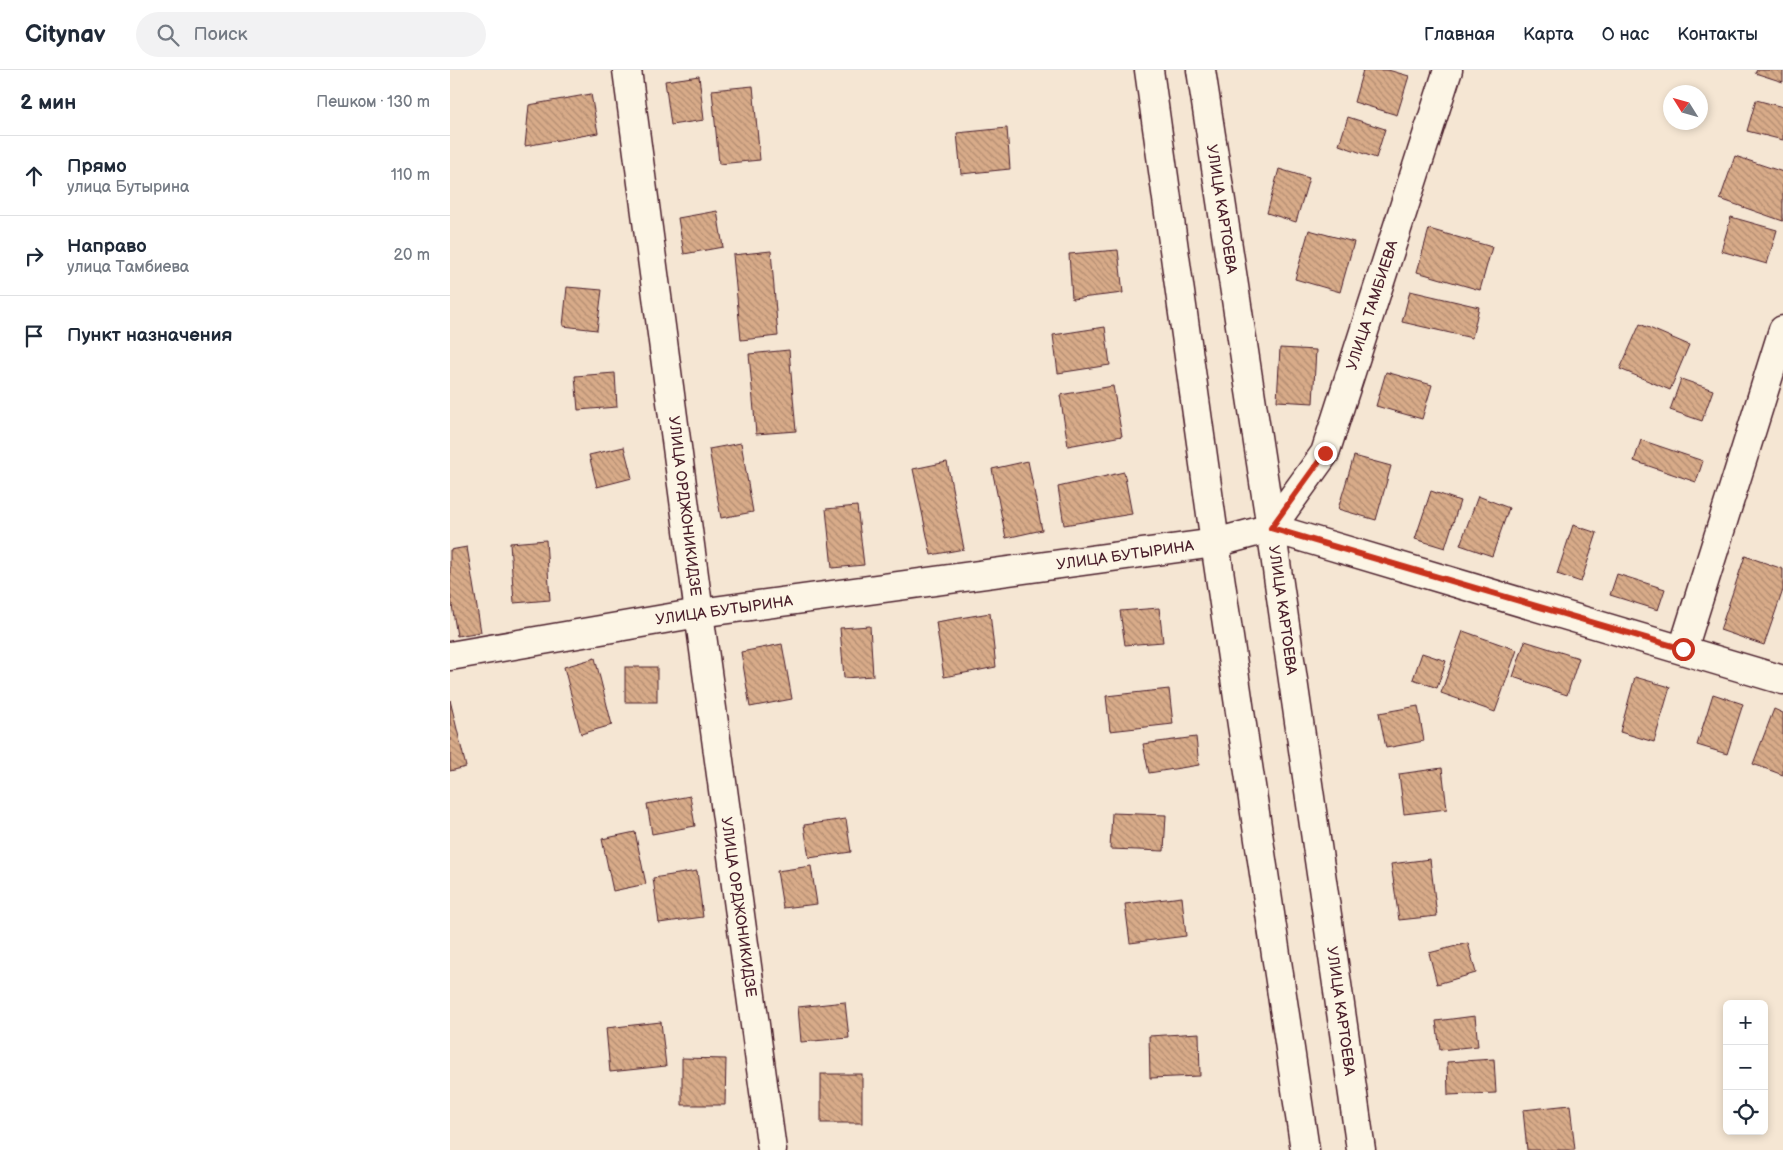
<!DOCTYPE html>
<html lang="ru">
<meta charset="utf-8">
<style>
body{margin:0;font-family:"Balsamiq Sans",sans-serif;background:#f2f2f3;color:#1f2937}
.controls{position:absolute;right:15px;bottom:15px;display:grid;overflow:hidden;border-radius:8px;box-shadow:0 2px 8px #0003}
.controls button{width:45px;height:45px;display:grid;place-items:center;padding:0;border:0;border-bottom:1px solid #e0e1e3;background:#fff;color:#1f2937;font:25px sans-serif}
.compass{position:absolute;left:1213px;top:15px;width:45px;height:45px;border-radius:50%;background:#fff;box-shadow:0 2px 8px #0003;rotate:307deg}
.stop{position:absolute;width:15px;height:15px;margin:-11px;border:4px solid #c8321e;border-radius:50%;background:#fff}
.stop.end{background:#c8321e;border-color:#fff;box-shadow:0 1px 5px #0008}
.list{margin:0;padding:0;list-style:none}
h2{display:flex;justify-content:space-between;align-items:center;height:65px;margin:0;padding:0 20px;font-size:21px}
h2 small{font-size:16px;font-weight:400;color:#747a83}
.list li{display:grid;grid-template-columns:32px 1fr auto;gap:15px;align-items:center;box-sizing:border-box;height:80px;padding:0 20px;border-top:1px solid #e0e1e3}
.list b{display:block;font-size:19px;white-space:nowrap}
.list p{margin:0;font-size:16px;white-space:nowrap;color:#747a83}
.list em{font-size:16px;font-style:normal;color:#747a83}
.icon{flex:none;width:28px;height:28px;fill:none;stroke:currentColor;stroke-width:2;stroke-linecap:round;stroke-linejoin:round}
.map{position:relative;flex:none;width:1333px;height:1080px;overflow:hidden}
header{display:flex;align-items:center;gap:30px;box-sizing:border-box;height:70px;padding:0 25px;background:#fff;border-bottom:1px solid #e0e1e3}
header strong{font-size:24px}
nav{display:flex;gap:28px;margin-inline-start:auto;font-size:18px}
.search{width:350px;height:45px;background:#f2f2f3;display:flex;align-items:center;gap:12px;box-sizing:border-box;padding:0 18px;border-radius:28px;color:#747a83;font-size:19px}
main{display:flex}
aside{flex:1;background:#fff}
.map>svg:first-child{display:block}
.building{fill:url(#building-back-hatch);stroke:#4a1f2b}
.lines{fill:none;stroke-linecap:round;stroke-linejoin:round}
.minor-casing{stroke:#4a1f2b;stroke-width:31}
.secondary-casing{stroke:#4a1f2b;stroke-width:31}
.minor{stroke:#fcf5e5;stroke-width:28}
.secondary{stroke:#fcf5e5;stroke-width:28}
.route{stroke:#c8321e;stroke-width:6}
.labels{text-anchor:middle;stroke-width:4.5;stroke-linejoin:round;paint-order:stroke}
.street-label{font-size:15px;fill:#4a1f2b;stroke:#fcf5e5}
</style>
<header>
<strong>Citynav</strong>
<div class="search"><svg class="icon" aria-label="search" viewBox="0 0 24 24"><circle cx="10" cy="10" r="6"/><path d="M15 15l6 6"/></svg>Поиск</div>
<nav><a>Главная</a><a>Карта</a><a>О нас</a><a>Контакты</a></nav>
</header>
<main>
<aside>
<h2>2 мин<small>Пешком · 130 m</small></h2>
<ul class="list">
<li><svg class="icon" aria-label="ahead" viewBox="0 0 24 24"><path d="M12 20V5M6 11l6-6 6 6"/></svg><div><b>Прямо</b><p>улица Бутырина</p></div><em>110 m</em></li>
<li><svg class="icon" aria-label="right" viewBox="0 0 24 24"><path d="M7 20v-9h11M14 6l5 5-5 5"/></svg><div><b>Направо</b><p>улица Тамбиева</p></div><em>20 m</em></li>
<li><svg class="icon" aria-label="arrive" viewBox="0 0 24 24"><path d="M6 21V4h12l-3 4 3 4H6"/></svg><div><b>Пункт назначения</b></div></li>
</ul>
</aside>
<div class="map">
<svg width="1333" height="1080" viewBox="0 0 1333 1080">
<defs>
<pattern id="building-back-hatch" width="6" height="6" patternUnits="userSpaceOnUse" patternTransform="scale(1.25)"><rect width="6" height="6" fill="#d8ab89"/><path d="M-1 5l2 2M0 0l6 6M5-1l2 2" fill="none" stroke="#b18b70"/></pattern>
</defs>
<rect width="100%" height="100%" fill="#f5e6d3"/>
<filter id="ink" filterUnits="userSpaceOnUse"><feTurbulence type="fractalNoise" baseFrequency=".02" numOctaves="2"/><feDisplacementMap in="SourceGraphic" scale="10" xChannelSelector="R" yChannelSelector="G"/><feConvolveMatrix kernelMatrix="1 2 1 2 8 2 1 2 1" color-interpolation-filters="sRGB"/></filter>
<g filter="url(#ink)">
<g class="building">
<path d="M913,0H938L959,6L947,45L904,32Z"/>
<path d="M1307,0H1333V12L1305,3Z"/>
<path d="M249,6L254,50L221,55L215,11Z"/>
<path d="M303,16L310,90L269,94L262,20Z"/>
<path d="M141,24L148,63L75,76L79,35Z"/>
<path d="M1306,30L1333,37V70L1297,61Z"/>
<path d="M898,47L935,59L926,88L889,75Z"/>
<path d="M557,58L560,99L511,104L507,63Z"/>
<path d="M1285,86L1333,102V151L1270,129Z"/>
<path d="M829,99L859,108L846,152L817,143Z"/>
<path d="M267,141L273,177L234,184L228,148Z"/>
<path d="M1281,147L1327,160L1317,194L1271,181Z"/>
<path d="M979,159L1042,177L1030,220L967,202Z"/>
<path d="M859,160L904,172L890,222L845,209Z"/>
<path d="M668,180L673,223L622,229L619,184Z"/>
<path d="M321,181L328,266L291,270L283,185Z"/>
<path d="M117,217L152,220L147,260L113,256Z"/>
<path d="M960,221L1029,237L1022,268L952,252Z"/>
<path d="M1190,254L1239,275L1220,320L1170,299Z"/>
<path d="M655,257L660,295L608,303L603,265Z"/>
<path d="M830,278L866,280L863,333L827,331Z"/>
<path d="M339,280L346,361L306,364L299,284Z"/>
<path d="M936,302L982,315L972,349L926,336Z"/>
<path d="M165,303L167,337L128,340L125,306Z"/>
<path d="M1231,309L1263,320L1252,351L1220,340Z"/>
<path d="M663,316L672,366L618,376L610,325Z"/>
<path d="M1191,370L1253,391L1246,412L1184,391Z"/>
<path d="M291,373L303,442L271,448L259,379Z"/>
<path d="M174,377L182,408L147,417L139,385Z"/>
<path d="M904,386L941,396L926,450L888,439Z"/>
<path d="M578,391L592,460L556,468L542,399Z"/>
<path d="M497,392L514,479L481,485L463,399Z"/>
<path d="M674,402L682,444L614,455L608,417Z"/>
<path d="M981,421L1010,431L995,478L965,469Z"/>
<path d="M1028,426L1059,438L1042,486L1010,475Z"/>
<path d="M407,436L414,495L382,498L376,439Z"/>
<path d="M1123,455L1147,463L1131,512L1107,504Z"/>
<path d="M96,470L100,530L64,533L60,473Z"/>
<path d="M17,477L31,562L7,566L0,523V480Z"/>
<path d="M1295,486L1333,499V520L1314,575L1270,560Z"/>
<path d="M1167,504L1215,519L1208,540L1160,525Z"/>
<path d="M709,538L713,572L675,575L670,541Z"/>
<path d="M540,543L546,597L494,607L486,552Z"/>
<path d="M420,556L423,606L394,608L390,558Z"/>
<path d="M1013,561L1067,580L1045,642L991,623Z"/>
<path d="M1075,571L1129,588L1117,625L1063,607Z"/>
<path d="M332,574L342,629L300,637L291,582Z"/>
<path d="M972,583L996,591L987,618L963,609Z"/>
<path d="M145,588L162,655L131,664L114,597Z"/>
<rect x="175" y="597" width="32" height="35"/>
<path d="M1185,607L1220,617L1204,672L1170,662Z"/>
<path d="M719,619L723,654L660,661L656,626Z"/>
<path d="M1263,624L1293,634L1277,684L1247,675Z"/>
<path d="M0,630L16,697L0,701Z"/>
<path d="M968,636L974,671L936,678L929,643Z"/>
<path d="M1324,639L1333,643V705L1303,694Z"/>
<path d="M746,667L749,695L699,703L693,674Z"/>
<path d="M992,698L997,739L954,744L949,704Z"/>
<path d="M240,726L245,756L202,764L197,734Z"/>
<path d="M662,743L716,745L714,781L660,779Z"/>
<path d="M396,749L401,782L359,788L354,755Z"/>
<path d="M185,762L196,814L163,821L152,769Z"/>
<path d="M980,789L987,846L949,850L941,794Z"/>
<path d="M361,796L367,834L333,838L327,801Z"/>
<path d="M247,801L253,847L209,853L203,808Z"/>
<path d="M732,827L736,866L680,873L675,834Z"/>
<path d="M1018,873L1026,903L987,914L979,883Z"/>
<path d="M395,932L399,968L351,972L348,937Z"/>
<path d="M1025,946L1028,976L990,980L986,951Z"/>
<path d="M211,952L216,996L160,1002L156,958Z"/>
<path d="M749,963L750,1006L700,1008L699,966Z"/>
<path d="M232,988L276,989L275,1035H232Z"/>
<path d="M1044,989L1046,1023L998,1025L997,992Z"/>
<rect x="371" y="1004" width="41" height="49"/>
<path d="M1120,1035L1125,1080H1077L1073,1040Z"/>
</g>
<g class="lines">
<g class="minor-casing">
<g id="minor">
<path d="M177,0L249,543L322,1080"/>
<path d="M821,458L875,383L998,0"/>
<path d="M1233,579L1333,260"/>
<path d="M0,586L249,543L765,473L821,458L1333,610"/>
</g>
</g>
<g class="secondary-casing">
<g id="secondary">
<path d="M699,0L765,473L855,1080"/>
<path d="M751,0L821,458L911,1080"/>
</g>
</g>
<use href="#minor" class="minor"/>
<use href="#secondary" class="secondary"/>
</g>
</g>
<g class="lines" filter="url(#ink)">
<path class="route" d="M875,383L821,458L1233,579"/>
</g>
<g class="labels">
<g class="street-label">
<text transform="translate(772 139) rotate(81)" y="5">УЛИЦА КАРТОЕВА</text>
<text transform="translate(922 235) rotate(-72)" y="5">УЛИЦА ТАМБИЕВА</text>
<text transform="translate(235 436) rotate(83)" y="5">УЛИЦА ОРДЖОНИКИДЗЕ</text>
<text transform="translate(675 485) rotate(-8)" y="5">УЛИЦА БУТЫРИНА</text>
<text transform="translate(274 540) rotate(-8)" y="5">УЛИЦА БУТЫРИНА</text>
<text transform="translate(833 540) rotate(82)" y="5">УЛИЦА КАРТОЕВА</text>
<text transform="translate(289 837) rotate(82)" y="5">УЛИЦА ОРДЖОНИКИДЗЕ</text>
<text transform="translate(891 941) rotate(82)" y="5">УЛИЦА КАРТОЕВА</text>
</g>
</g>
</svg>
<div class="controls">
<button>+</button>
<button>−</button>
<button><svg class="icon" aria-label="locate" viewBox="0 0 24 24"><circle cx="12" cy="12" r="6"/><path d="M12 2v4M12 18v4M2 12h4M18 12h4"/></svg></button>
</div>
<svg class="compass" viewBox="-18 -18 36 36"><path d="M0-13l5 13h-10z" fill="#e53935"/><path d="M0 13l5-13h-10z" fill="#747a83"/></svg>
<div class="stop" style="left:1233px;top:579px"></div>
<div class="stop end" style="left:875px;top:383px"></div>
</div>
</main>
